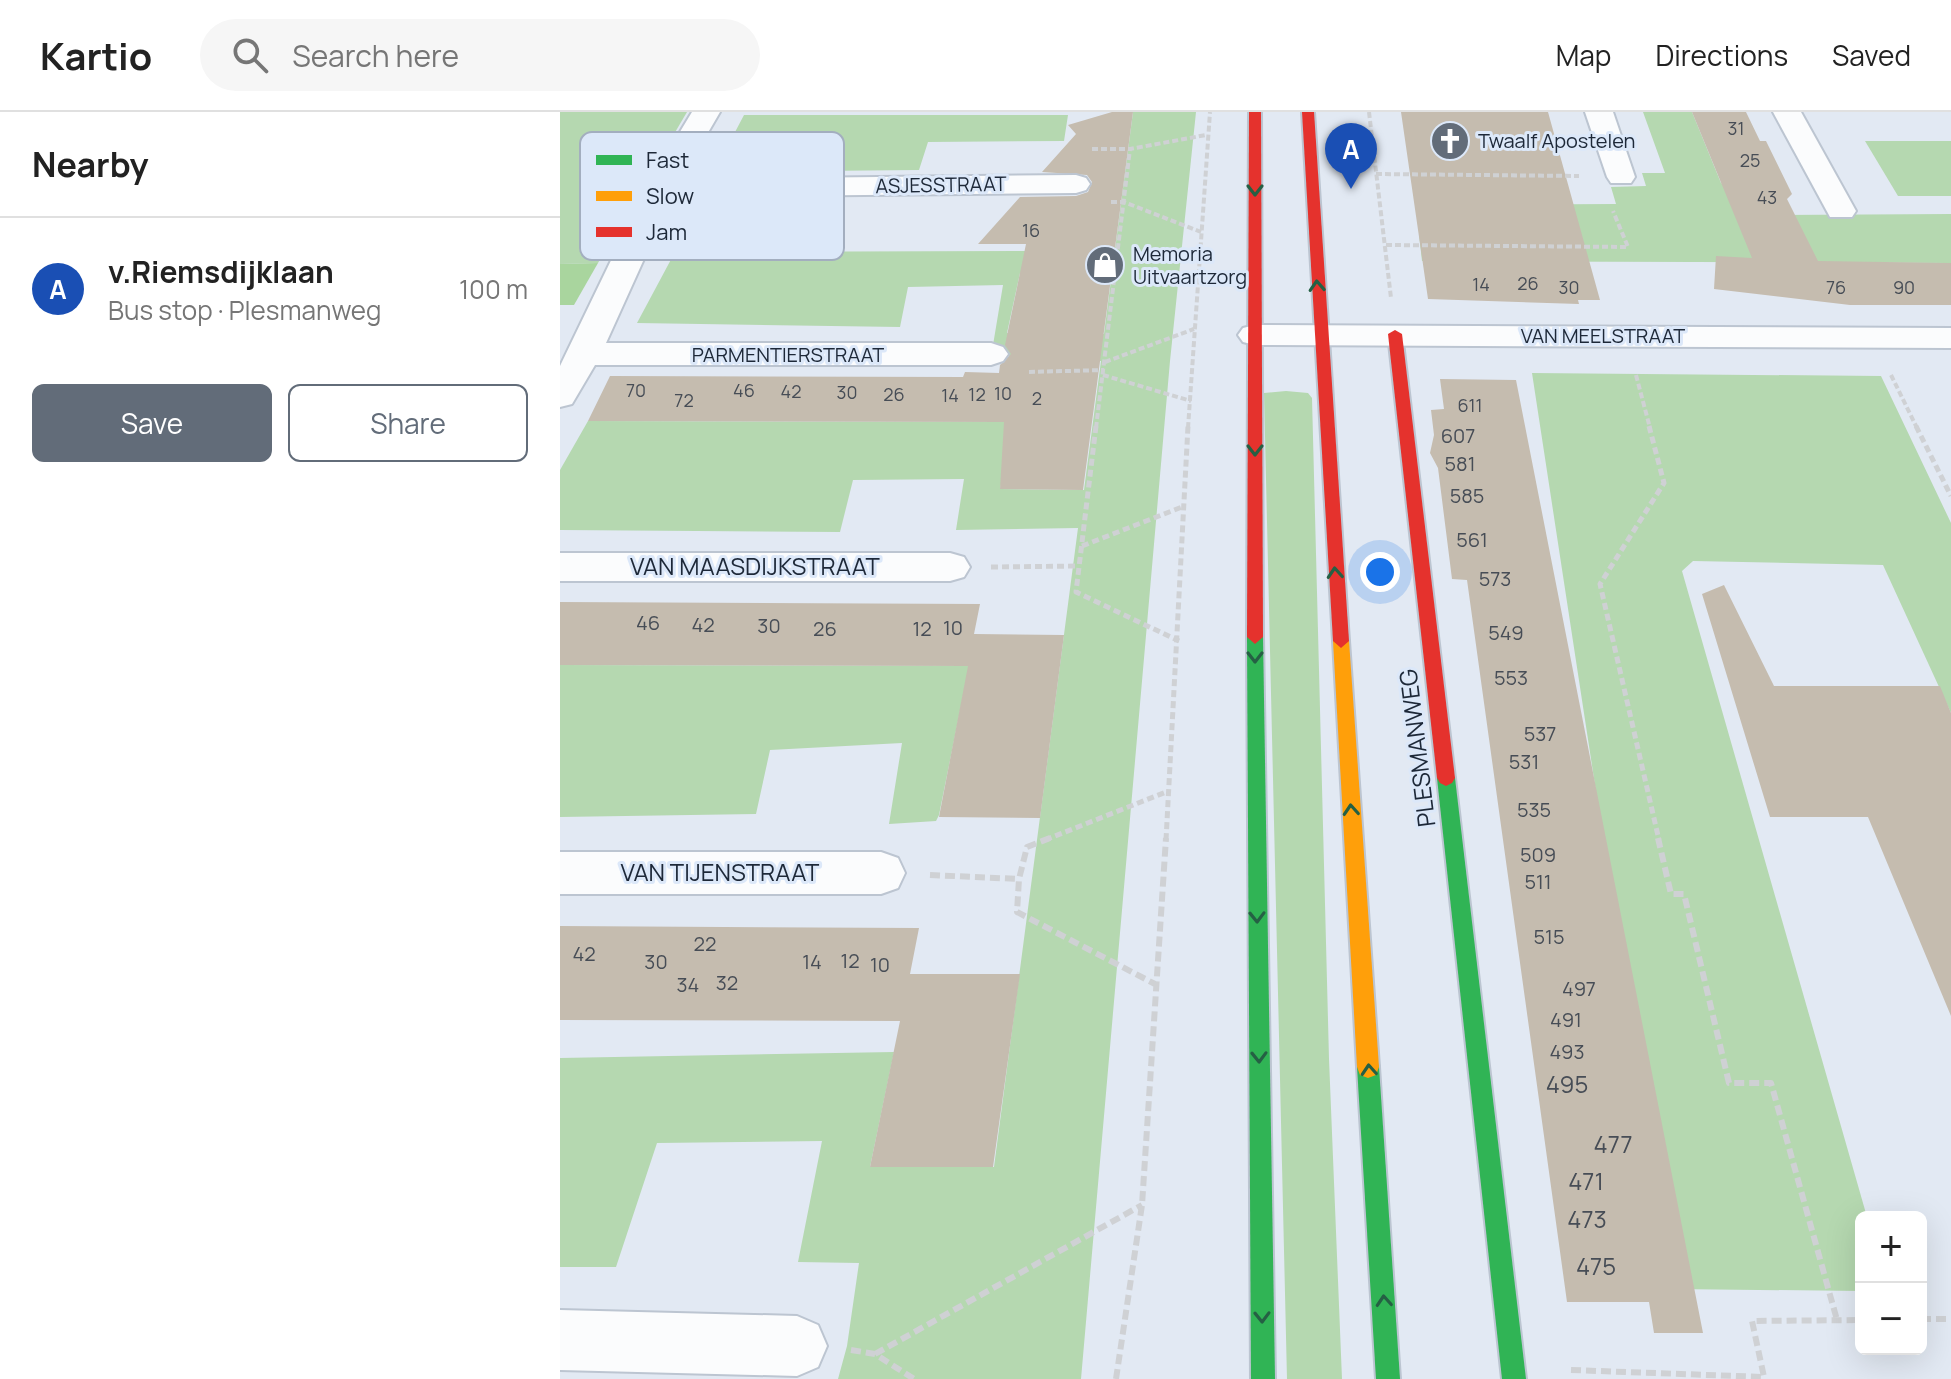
<!DOCTYPE html>
<meta charset="utf-8">
<style>
body{margin:0;font-family:Manrope,sans-serif;background:#f6f6f6;color:#222}
.controls{position:absolute;right:24px;bottom:24px;display:grid;overflow:hidden;border-radius:12px;box-shadow:0 8px 32px #0002}
.controls button{width:72px;height:72px;display:grid;place-items:center;padding:0;border:0;border-bottom:2px solid #e0e0e0;background:#fff;color:#222;font:40px sans-serif}
.you{position:absolute;left:820px;top:460px;width:28px;height:28px;margin:-20px;border:6px solid #fff;border-radius:50%;background:#1a73e8;box-shadow:0 0 0 12px #1a73e833}
.badge{display:grid;place-items:center;width:52px;height:52px;border-radius:50%;background:#626c79;color:#fff;font-size:26px;font-weight:700}
.pin{position:absolute;translate:-50% -66px;filter:drop-shadow(0 2px 4px #0008)}
.pin::after{content:'';position:absolute;top:42px;width:28px;height:24px;background:inherit;clip-path:polygon(0 0,100% 0,50% 100%)}
.list{margin:0;padding:0;list-style:none}
h2{display:flex;justify-content:space-between;align-items:center;height:104px;margin:0;padding:0 32px;font-size:34px}
h2 small{font-size:26px;font-weight:400;color:#767676}
.list li{display:grid;grid-template-columns:52px 1fr auto;gap:24px;align-items:center;box-sizing:border-box;height:144px;padding:0 32px;border-top:2px solid #e0e0e0}
.list b{display:block;font-size:30px;white-space:nowrap}
.list p{margin:0;font-size:26px;white-space:nowrap;color:#767676}
.list em{font-size:26px;font-style:normal;color:#767676}
.actions{display:flex;gap:16px;padding:24px 32px}
.actions a{flex:1;padding:18px 0;border:2px solid #626c79;border-radius:12px;text-align:center;font-size:28px;color:#626c79}
.actions .main{background:#626c79;color:#fff}
.icon{flex:none;width:44px;height:44px;fill:none;stroke:currentColor;stroke-width:2;stroke-linecap:round;stroke-linejoin:round}
.map{position:relative;flex:none;width:1391px;height:1267px;overflow:hidden}
header{display:flex;align-items:center;gap:48px;box-sizing:border-box;height:112px;padding:0 40px;background:#fff;border-bottom:2px solid #e0e0e0}
header strong{font-size:38px}
nav{display:flex;gap:44px;margin-inline-start:auto;font-size:28px}
.search{width:560px;height:72px;background:#f6f6f6;display:flex;align-items:center;gap:20px;box-sizing:border-box;padding:0 28px;border-radius:44px;color:#767676;font-size:30px}
main{display:flex}
aside{flex:1;background:#fff}
.map>svg:first-child{display:block}
.green{fill:#b5d8b0}
.forest{fill:#a9d59e}
.building{fill:#c5bcaf}
.lines{fill:none;stroke-linecap:round;stroke-linejoin:round}
.street-casing{stroke:#bcc5d1;stroke-width:4}
.fast-casing{stroke:#bcc5d1;stroke-width:4}
.slow-casing{stroke:#bcc5d1;stroke-width:4}
.jam-casing{stroke:#bcc5d1;stroke-width:4}
.path-far2{stroke:#cfd1d4;stroke-width:4;stroke-dasharray:6 3;stroke-linecap:butt}
.path-far1{stroke:#cfd1d4;stroke-width:5;stroke-dasharray:7 4;stroke-linecap:butt}
.path{stroke:#cfd1d4;stroke-width:6;stroke-dasharray:10 5;stroke-linecap:butt}
.street{fill:#fbfcfd;fill-rule:evenodd}
.fast{fill:#30b455;fill-rule:evenodd}
.slow{fill:#ff9f0a;fill-rule:evenodd}
.jam{fill:#e5322d;fill-rule:evenodd}
.oneway{stroke:#256044}
.labels{text-anchor:middle;stroke-width:6;stroke-linejoin:round;paint-order:stroke}
.far-number-label{font-size:18px;fill:#474d56}
.far-poi-label{font-size:20px;fill:#1d2838;stroke:#dce8f9;text-anchor:start}
.far-street-label{font-size:20px;fill:#1d2838;stroke:#dce8f9}
.number-label{font-size:20px;fill:#474d56}
.street-label{font-size:24px;fill:#1d2838;stroke:#dce8f9}
.near-number-label{font-size:24px;fill:#474d56}
.key{fill:#dce8f9;stroke:#a3aebf;stroke-width:2}
.key-label{font-size:22px;fill:#1d2838}
</style>
<header>
<strong>Kartio</strong>
<div class="search"><svg class="icon" aria-label="search" viewBox="0 0 24 24"><circle cx="10" cy="10" r="6"/><path d="M15 15l6 6"/></svg>Search here</div>
<nav><a>Map</a><a>Directions</a><a>Saved</a></nav>
</header>
<main>
<aside>
<h2>Nearby<small></small></h2>
<ul class="list">
<li><span class="badge" style="background:#1a4fb4">A</span><div><b>v.Riemsdijklaan</b><p>Bus stop · Plesmanweg</p></div><em>100 m</em></li>
</ul>
<div class="actions"><a class="main">Save</a><a>Share</a></div>
</aside>
<div class="map">
<svg width="1391" height="1267" viewBox="0 0 1391 1267">
<rect width="100%" height="100%" fill="#e2e9f3"/>
<g class="green">
<path d="M0,0H127L38,151L0,152Z"/>
<path d="M573,0H636L610,249L521,1267H278L287,1234L299,1151L238,1150L262,1029L97,1031L56,1155H0V946L334,940L310,1055H434L518,416L396,418L404,367L293,368L280,420L0,418V358L28,309L454,310L440,377L524,378L541,249C496,249 470,265 433,233L443,173L348,175L340,215L77,211L115,140L487,139L460,161L447,221L544,222Z"/>
<path d="M1083,0H1132L1161,71L1208,103L1391,102V151L862,149L859,122L891,93L1056,92L1051,75L1086,74L1082,61H1105Z"/>
<path d="M184,3H508L504,29L368,30L359,58L154,60Z"/>
<path d="M1305,29H1391V84H1338Z"/>
<path d="M972,261L1321,264L1391,411V601L1323,453L1133,449L1122,459L1307,1105H1301V1179L1112,1177Z"/>
<path d="M726,279L748,281L752,286L769,947L782,1267H727L704,281Z"/>
<path d="M0,553L409,554L379,703L376,709L329,712L342,631L210,638L196,702L0,705Z"/>
</g>
<path class="forest" d="M38,151L14,193H0V152Z"/>
<g class="building">
<path d="M552,0H573L523,378L440,377L444,310L28,309L50,264L403,265L405,260L439,261L440,253L451,242L445,233L466,132H418L460,85L516,84L528,80L532,70L527,63L482,60L516,22L508,13Z"/>
<path d="M841,0H988L1040,188H1018L1019,192L868,187Z"/>
<path d="M1132,0H1186L1200,29H1206L1232,82L1227,87L1258,149L1391,151V193H1290L1154,177L1156,144L1192,146Z"/>
<path d="M880,267L956,268L1143,1221H1094L1089,1190H1007L907,468L892,467L878,356L870,341L874,323L871,298L884,297Z"/>
<path d="M1164,473L1214,574H1380L1391,601V904L1308,705H1210L1142,482Z"/>
<path d="M0,490L420,492L414,522L504,523L480,706L379,705L408,554L0,553Z"/>
<path d="M0,814L359,816L350,862H460L433,1055H310L340,909L0,908Z"/>
</g>
<g class="lines">
<g class="street-casing">
<g id="street">
<path d="M132,0H160L121,67L516,63L526,66L530,72L526,78L516,81L112,85L46,231H431L443,235L448,242L443,249L431,253H35L12,292L0,295V254L86,76Z"/>
<path d="M1025,0H1053L1075,65L1071,71H1051L1047,65Z"/>
<path d="M1213,0H1241L1296,99L1292,105H1270Z"/>
<path d="M695,213L1391,216V236L695,233L683,230L678,223L683,216Z"/>
<path d="M0,441H390L404,445L410,455L404,465L390,469H0Z"/>
<path d="M0,740H321L338,746L345,761L338,776L321,782H0Z"/>
<path d="M0,1198L237,1204L258,1213L267,1234L258,1255L237,1264L0,1258Z"/>
</g>
</g>
<g class="fast-casing">
<g id="fast">
<path d="M695,518L703,525L715,1267H691L687,525Z"/>
<path d="M886,658L892,661L895,666L966,1267H942L877,666L880,661Z"/>
<path d="M808,944L816,947L819,955L840,1267H816L797,955L800,947Z"/>
</g>
</g>
<g class="slow-casing">
<path id="slow" d="M781,522L789,529L819,955L816,963L808,966L800,963L797,955L773,529Z"/>
</g>
<g class="jam-casing">
<g id="jam">
<path d="M689,0H701L703,525L695,532L687,525Z"/>
<path d="M742,0H754L789,529L781,536L773,529Z"/>
<path d="M835,218L842,222L895,666L892,671L886,674L880,671L877,666L828,222Z"/>
</g>
</g>
<g class="path-far2">
<path d="M809,0L831,186"/>
<path d="M532,37H570"/>
<path d="M816,62L1019,64"/>
<path d="M551,90H564L641,120"/>
<path d="M826,133L1068,135L1053,99"/>
<path d="M545,250L634,217"/>
<path d="M469,260L544,258"/>
<path d="M543,263L631,289"/>
<path d="M1076,263L1090,316"/>
<path d="M1331,263L1357,316"/>
<path d="M536,316L570,37L646,23"/>
<path d="M628,316L650,0"/>
</g>
<g class="path-far1">
<path d="M536,314L516,480L619,529"/>
<path d="M1089,314L1104,371L1040,472L1099,728"/>
<path d="M1356,314L1391,384"/>
<path d="M522,434L622,395"/>
<path d="M431,455L519,454"/>
<path d="M485,728L606,680"/>
<path d="M606,728L628,314"/>
</g>
<g class="path">
<path d="M490,726L467,735L459,767L457,800L595,872"/>
<path d="M1098,726L1111,782H1124L1169,971H1211L1277,1208"/>
<path d="M370,763L459,767"/>
<path d="M1361,1207H1391"/>
<path d="M291,1238L315,1242L354,1267"/>
<path d="M315,1242L582,1093"/>
<path d="M1011,1258L1204,1265L1192,1209L1301,1208"/>
<path d="M556,1267L582,1093L606,726"/>
</g>
<use href="#street" class="street"/>
<use href="#fast" class="fast"/>
<use href="#slow" class="slow"/>
<use href="#jam" class="jam"/>
</g>
<defs><path id="oneway-chevron" d="M-2-3.5L2.5 0L-2 3.5" fill="none" stroke-width="1.6" stroke-linecap="round" stroke-linejoin="round" transform="scale(2)"/></defs>
<g class="oneway">
<use href="#oneway-chevron" transform="translate(695 78) rotate(90)"/>
<use href="#oneway-chevron" transform="translate(757 174) rotate(-93)"/>
<use href="#oneway-chevron" transform="translate(695 338) rotate(90)"/>
<use href="#oneway-chevron" transform="translate(775 461) rotate(-94)"/>
<use href="#oneway-chevron" transform="translate(695 545) rotate(90)"/>
<use href="#oneway-chevron" transform="translate(791 698) rotate(-94)"/>
<use href="#oneway-chevron" transform="translate(697 805) rotate(89)"/>
<use href="#oneway-chevron" transform="translate(699 945) rotate(89)"/>
<use href="#oneway-chevron" transform="translate(809 958) rotate(-94)"/>
<use href="#oneway-chevron" transform="translate(824 1189) rotate(-94)"/>
<use href="#oneway-chevron" transform="translate(702 1205) rotate(89)"/>
</g>
<defs>
<g id="church-disc" transform="scale(2)"><circle r="9.5" fill="#626c79" stroke="#dce8f9"/><path d="M-1.2-6h2.4v3.5h3.3v2.4h-3.3V6h-2.4V-.1h-3.3v-2.4h3.3Z" fill="#fff"/></g>
<g id="shop-disc" transform="scale(2)"><circle r="9.5" fill="#626c79" stroke="#dce8f9"/><path d="M-5-2.5h2.3a2.7 3.5 0 0 1 5.4 0H5L5.5 6h-11ZM-1.5-2.5h3a1.5 2.3 0 0 0-3 0Z" fill="#fff"/></g>
</defs>
<g fill-rule="evenodd">
<use href="#church-disc" x="890" y="29"/>
<use href="#shop-disc" x="545" y="153"/>
</g>
<g class="labels">
<g class="far-number-label">
<text x="1176" y="23">31</text>
<text x="1190" y="55">25</text>
<text x="1207" y="92">43</text>
<text x="471" y="125">16</text>
<text x="968" y="178">26</text>
<text x="921" y="179">14</text>
<text x="1009" y="182">30</text>
<text x="1276" y="182">76</text>
<text x="1344" y="182">90</text>
<text x="76" y="285">70</text>
<text x="184" y="285">46</text>
<text x="231" y="286">42</text>
<text x="287" y="287">30</text>
<text x="443" y="288">10</text>
<text x="334" y="289">26</text>
<text x="417" y="289">12</text>
<text x="390" y="290">14</text>
<text x="477" y="293">2</text>
<text x="124" y="295">72</text>
<text x="910" y="300">611</text>
</g>
<g class="far-poi-label">
<text x="918" y="36">Twaalf Apostelen</text>
<text x="573" y="149">Memoria<tspan x="573" dy="23">Uitvaartzorg</tspan></text>
</g>
<g class="far-street-label">
<text transform="translate(381 73) rotate(-1)" y="7">ASJESSTRAAT</text>
<text x="1043" y="231">VAN MEELSTRAAT</text>
<text x="228" y="250">PARMENTIERSTRAAT</text>
</g>
<g class="number-label">
<text x="898" y="331">607</text>
<text x="900" y="359">581</text>
<text x="907" y="391">585</text>
<text x="912" y="435">561</text>
<text x="935" y="474">573</text>
<text x="88" y="518">46</text>
<text x="143" y="520">42</text>
<text x="209" y="521">30</text>
<text x="393" y="523">10</text>
<text x="265" y="524">26</text>
<text x="362" y="524">12</text>
<text x="946" y="528">549</text>
<text x="951" y="573">553</text>
<text x="980" y="629">537</text>
<text x="964" y="657">531</text>
<text x="974" y="705">535</text>
<text x="978" y="750">509</text>
<text x="978" y="777">511</text>
<text x="989" y="832">515</text>
<text x="145" y="839">22</text>
<text x="24" y="849">42</text>
<text x="290" y="856">12</text>
<text x="96" y="857">30</text>
<text x="252" y="857">14</text>
<text x="320" y="860">10</text>
<text x="167" y="878">32</text>
<text x="128" y="880">34</text>
<text x="1019" y="884">497</text>
<text x="1006" y="915">491</text>
<text x="1007" y="947">493</text>
</g>
<g class="street-label">
<text x="195" y="463">VAN MAASDIJKSTRAAT</text>
<text transform="translate(858 636) rotate(-97)" y="8">PLESMANWEG</text>
<text x="160" y="769">VAN TIJENSTRAAT</text>
</g>
<g class="near-number-label">
<text x="1007" y="981">495</text>
<text x="1053" y="1041">477</text>
<text x="1026" y="1078">471</text>
<text x="1027" y="1116">473</text>
<text x="1036" y="1163">475</text>
</g>
</g>
<rect x="20" y="20" width="264" height="128" rx="12" class="key"/>
<rect x="36" y="43" width="36" height="10" fill="#30b455"/>
<rect x="36" y="79" width="36" height="10" fill="#ff9f0a"/>
<rect x="36" y="115" width="36" height="10" fill="#e5322d"/>
<g class="key-label">
<text x="86" y="56">Fast</text>
<text x="86" y="92">Slow</text>
<text x="86" y="128">Jam</text>
</g>
</svg>
<div class="controls">
<button>+</button>
<button>−</button>
</div>
<div class="you"></div>
<div class="pin badge" style="left:791px;top:77px;background:#1a4fb4">A</div>
</div>
</main>
